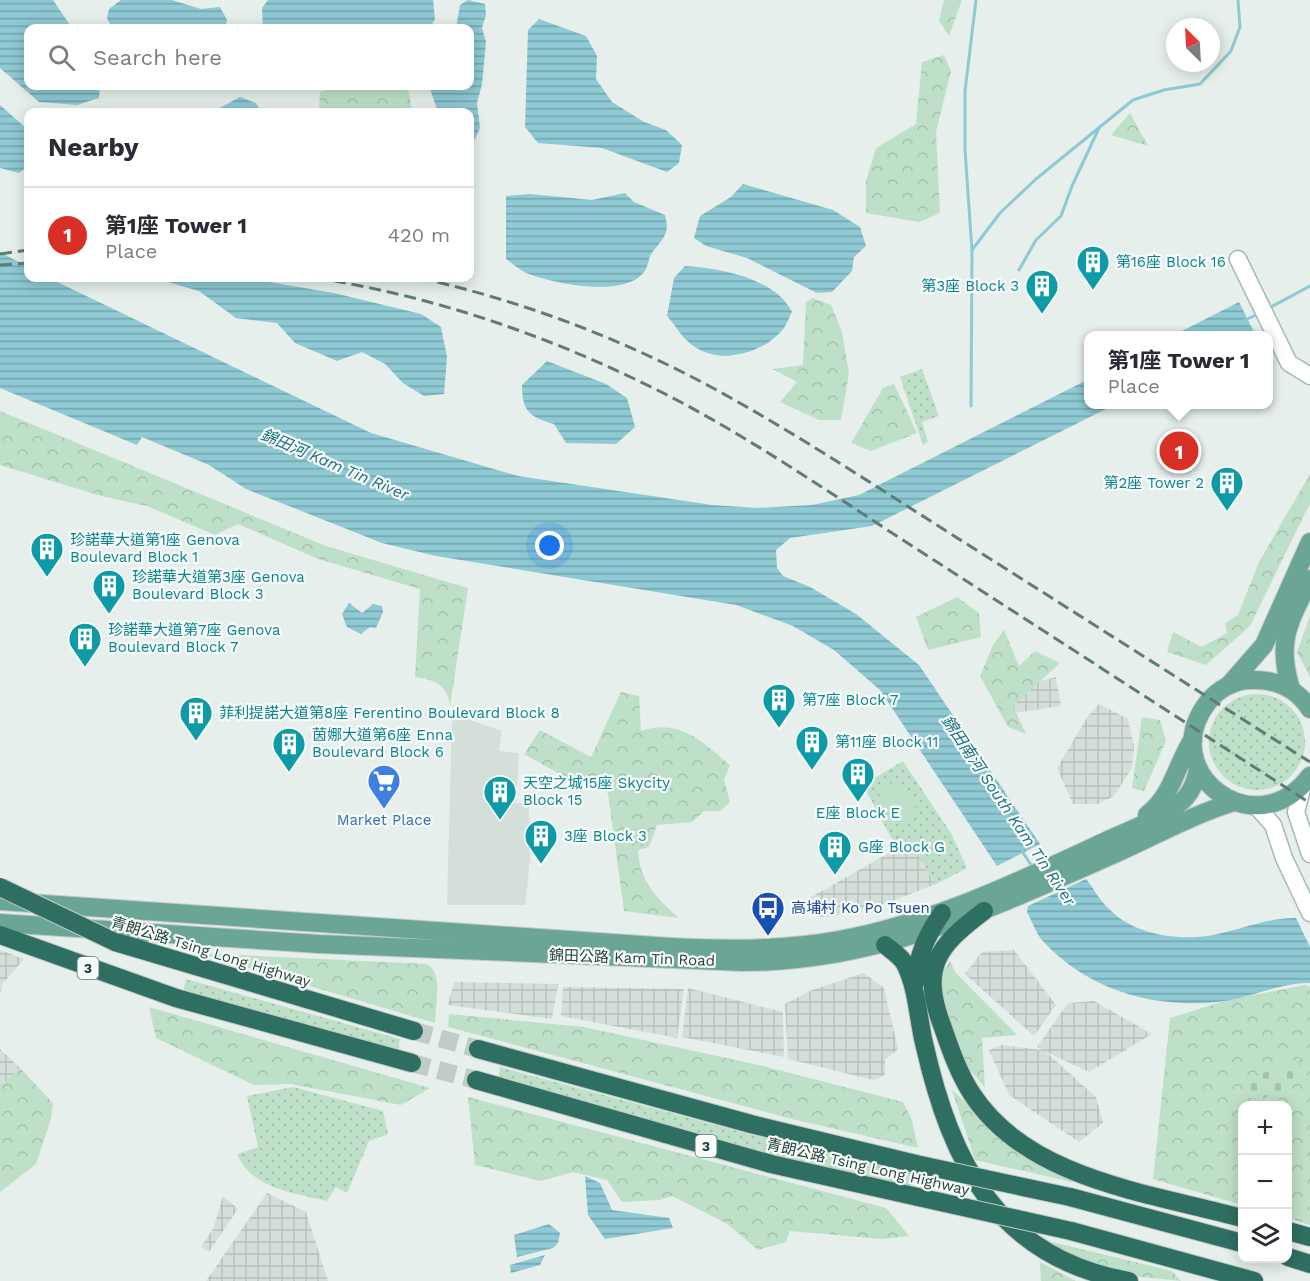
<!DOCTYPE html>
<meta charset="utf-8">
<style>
body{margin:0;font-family:"Work Sans","Noto Sans TC",sans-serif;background:#f2f2f3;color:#2b2b33}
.controls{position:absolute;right:18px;bottom:18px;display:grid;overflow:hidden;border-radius:12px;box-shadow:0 3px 15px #0003}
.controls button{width:54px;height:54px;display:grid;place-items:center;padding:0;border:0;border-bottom:2px solid #e1e1e2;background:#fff;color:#2b2b33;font:30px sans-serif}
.compass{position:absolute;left:1166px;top:18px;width:54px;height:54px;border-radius:50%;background:#fff;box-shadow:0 3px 15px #0003;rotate:336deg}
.you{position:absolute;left:550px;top:546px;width:21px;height:21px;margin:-15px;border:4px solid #fff;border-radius:50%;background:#1a73e8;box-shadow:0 0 0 9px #1a73e833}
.badge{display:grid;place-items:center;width:39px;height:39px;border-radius:50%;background:#d93025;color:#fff;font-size:20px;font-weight:700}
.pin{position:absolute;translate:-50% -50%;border:3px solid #fff;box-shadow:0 2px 6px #0006}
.popup{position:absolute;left:1084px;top:331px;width:189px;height:78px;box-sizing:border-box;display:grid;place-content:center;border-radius:12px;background:#fff;filter:drop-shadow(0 2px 4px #0005);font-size:20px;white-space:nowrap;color:#7c7c81}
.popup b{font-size:22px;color:#2b2b33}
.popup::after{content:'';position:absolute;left:50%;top:100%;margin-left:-12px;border:12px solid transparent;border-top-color:#fff}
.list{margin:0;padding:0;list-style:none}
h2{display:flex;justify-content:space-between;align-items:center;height:78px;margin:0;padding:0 24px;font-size:26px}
h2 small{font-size:20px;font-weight:400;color:#7c7c81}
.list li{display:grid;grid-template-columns:39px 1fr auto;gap:18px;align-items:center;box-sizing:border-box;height:96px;padding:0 24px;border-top:2px solid #e1e1e2}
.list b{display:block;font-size:22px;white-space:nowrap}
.list p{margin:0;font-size:20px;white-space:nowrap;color:#7c7c81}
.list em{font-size:20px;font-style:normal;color:#7c7c81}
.icon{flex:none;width:33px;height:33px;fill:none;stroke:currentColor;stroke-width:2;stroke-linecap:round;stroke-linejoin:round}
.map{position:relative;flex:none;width:1310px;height:1281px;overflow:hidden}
.search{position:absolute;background:#fff;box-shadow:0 3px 15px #0003;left:24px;top:24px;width:450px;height:66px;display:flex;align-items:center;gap:15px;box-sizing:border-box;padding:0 21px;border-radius:12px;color:#7c7c81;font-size:22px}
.panel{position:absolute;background:#fff;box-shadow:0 3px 15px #0003;left:24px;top:108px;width:450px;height:174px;border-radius:12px}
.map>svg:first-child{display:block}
.built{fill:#d4dfda}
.industrial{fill:url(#industrial-grid)}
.grass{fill:url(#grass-dots)}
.forest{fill:url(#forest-crowns)}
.cemetery{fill:url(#cemetery-stones)}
.pitch{fill:#bfe0c8}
.water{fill:url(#water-rules)}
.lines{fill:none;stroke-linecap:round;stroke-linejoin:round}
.stream{stroke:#8ec9d4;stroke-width:3}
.highway-tunnel{stroke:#bfccc8;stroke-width:18;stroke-dasharray:18 9;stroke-linecap:butt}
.secondary-casing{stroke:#a4bbb3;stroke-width:19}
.primary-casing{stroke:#c2cac8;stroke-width:20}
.highway-casing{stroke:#c2cac8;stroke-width:20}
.secondary{stroke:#fff;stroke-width:16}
.primary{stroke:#6aa596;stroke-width:18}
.highway{stroke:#2f6f62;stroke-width:18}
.rail{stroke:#5f7d75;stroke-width:3;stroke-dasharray:12 6;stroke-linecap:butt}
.highway-bridge-casing{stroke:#c2cac8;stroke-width:20;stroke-linecap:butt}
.highway-bridge{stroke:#2f6f62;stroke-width:18}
.labels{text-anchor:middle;stroke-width:4.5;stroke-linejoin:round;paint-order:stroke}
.shield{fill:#f7fbf9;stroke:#637a73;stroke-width:1.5}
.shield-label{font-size:14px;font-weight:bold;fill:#24423a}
.culture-label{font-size:15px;fill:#0d838f;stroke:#f7fbf9;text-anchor:start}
.shop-label{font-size:15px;fill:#366cbe;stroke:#f7fbf9}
.transit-label{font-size:15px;fill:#164399;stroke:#f7fbf9;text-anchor:start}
.street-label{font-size:15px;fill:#24423a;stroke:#f7fbf9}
.water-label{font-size:16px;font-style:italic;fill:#1c6f80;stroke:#f7fbf9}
</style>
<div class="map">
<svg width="1310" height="1281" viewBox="0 0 1310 1281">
<defs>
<pattern id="industrial-grid" width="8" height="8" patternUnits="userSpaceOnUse" patternTransform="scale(1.5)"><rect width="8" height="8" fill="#d4dfda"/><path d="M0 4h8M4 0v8" fill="none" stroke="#b6c1bc"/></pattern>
<pattern id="grass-dots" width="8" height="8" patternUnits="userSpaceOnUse" patternTransform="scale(1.5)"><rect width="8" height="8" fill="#bfe0c8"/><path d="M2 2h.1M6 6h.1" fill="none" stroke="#a4c1ad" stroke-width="1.8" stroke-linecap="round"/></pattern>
<pattern id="forest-crowns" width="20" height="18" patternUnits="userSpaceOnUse" patternTransform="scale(1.5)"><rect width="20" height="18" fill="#bfe0c8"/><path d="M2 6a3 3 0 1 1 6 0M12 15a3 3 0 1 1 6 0" fill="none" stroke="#a4c1ad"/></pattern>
<pattern id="cemetery-stones" width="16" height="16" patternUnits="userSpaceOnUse" patternTransform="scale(1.5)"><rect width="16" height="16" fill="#bfe0c8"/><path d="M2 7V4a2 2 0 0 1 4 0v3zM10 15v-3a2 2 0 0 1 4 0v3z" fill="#a4c1ad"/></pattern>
<pattern id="water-rules" width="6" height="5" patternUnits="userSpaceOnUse" patternTransform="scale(1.5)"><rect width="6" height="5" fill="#8ec9d4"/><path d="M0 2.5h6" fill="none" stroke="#74a5ad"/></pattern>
</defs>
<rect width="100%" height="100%" fill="#e6efeb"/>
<path class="built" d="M459,716L502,731L499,751L519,753L516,803H529L530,861L525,905H447L452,720Z"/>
<g class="industrial">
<path d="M1056,677L1061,706L1007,714L999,693Z"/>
<path d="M1099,704L1128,719L1134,746L1132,768L1114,796L1098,804H1073L1057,768L1088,716Z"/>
<path d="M907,838L936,884L879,906L828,917H819L810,908L808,899L896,849L895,845Z"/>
<path d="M0,950L24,959L3,983L0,994Z"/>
<path d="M1014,950L1056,1005L1034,1036L965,974L982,952Z"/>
<path d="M864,973L884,988L898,1049L885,1060V1075L873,1080L788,1059L785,1004L812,990Z"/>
<path d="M454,982L558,984L552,1019L448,1005Z"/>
<path d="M563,987L684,989L677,1038L561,1016Z"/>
<path d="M688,988L783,1012L784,1057L682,1037Z"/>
<path d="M1094,1001L1152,1034L1089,1072L1046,1052L1096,1097L1103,1123L1079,1142L1009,1095L989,1050L1002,1045L1042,1050L1037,1047L1068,1003Z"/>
<path d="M0,1049L20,1068L4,1083L0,1084Z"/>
<path d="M267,1193L306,1212L328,1281H206Z"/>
<path d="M223,1196L238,1209L209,1252L201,1247L213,1229Z"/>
</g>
<g class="grass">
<path d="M922,369L939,416L922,422L928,442L923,445L900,377Z"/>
<circle cx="1257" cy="742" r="48"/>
<path d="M903,761L952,835L967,868L936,884L907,838L895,845L863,785Z"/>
<path d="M186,979L400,1039L398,1052L183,993Z"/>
<path d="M500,1067L749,1134L915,1174L912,1189L747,1149L498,1080Z"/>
<path d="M293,1087L383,1111L388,1134L369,1141L347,1193L336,1187L327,1201C293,1193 252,1189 237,1154L258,1147L247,1096Z"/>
</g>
<g class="forest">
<path d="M944,0H962L949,36L939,21Z"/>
<path d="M944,55L951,71L936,132L940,213L919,222L866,213V181L876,148L916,124L922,62Z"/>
<path d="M345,86H408L412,112H319L320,92Z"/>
<path d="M1130,113L1148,146L1111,135Z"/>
<path d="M813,298L831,305L842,332L849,373L841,420H819L780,402L797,382L773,369L803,365L806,302Z"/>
<path d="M894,384L917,433L871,451L851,443L883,388Z"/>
<path d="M0,411L326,546L468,588L450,706C448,685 434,679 415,677L420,589L318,559L238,524L215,535L147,506L101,496L0,465Z"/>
<path d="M1310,474V503L1250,626L1206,665L1167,652L1173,632L1202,647L1227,633L1225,623L1238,615L1259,562Z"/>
<path d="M957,597L979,613L981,637L928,650L916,617Z"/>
<path d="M1310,616V677L1297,652Z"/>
<path d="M1004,630L1019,666L1035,651L1060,663L1013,706L1026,734L1008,727L980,676L993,645Z"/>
<path d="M621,692L639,696L641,731C680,718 701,741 730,765L724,780L730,802L720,811H704L692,822L657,825L649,847L638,850C640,883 656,897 679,918L624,911L608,793L580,780L572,781L524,754L540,730L591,757Z"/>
<path d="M1142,717L1160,720L1166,741L1144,791L1132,788Z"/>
<path d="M198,953L426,964C444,971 435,1006 435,1023Z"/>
<path d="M950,961L955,972L1017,1035L982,1038L985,1088L938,1030L926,997Z"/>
<path d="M1305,985L1310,987V1225L1288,1218V1106H1242V1205L1153,1179L1170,1018L1225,1001Z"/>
<path d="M149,1007L430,1088L401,1105L290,1084L254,1085L156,1038Z"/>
<path d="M449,1014L584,1027L763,1066L903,1102L912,1120L918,1148L792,1119L448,1027Z"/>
<path d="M20,1068L53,1103L51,1119L36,1164L0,1192V1084L4,1083Z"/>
<path d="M952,1090L1021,1152L1077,1183L975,1160Z"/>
<path d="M468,1097L886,1208L909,1236L882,1239L790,1231L786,1242L758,1250L726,1223L672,1196L659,1200L622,1202L607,1180L573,1172L541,1181L475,1165Z"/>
<path d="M1036,1238L1172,1271L1181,1281L1105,1273Z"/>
<path d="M1040,1262L1076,1281H1041Z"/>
</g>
<path class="cemetery" d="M1300,1057L1299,1082L1254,1103L1243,1082Z"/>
<path class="pitch" d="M898,779L920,815L900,827L878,792Z"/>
<g class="water">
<path d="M0,0H53L72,28H28V86H100L99,98L77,105L39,102L0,68Z"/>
<path d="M121,0H172L201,9L220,7L227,20L225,28H112L107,18L109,9Z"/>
<path d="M268,0H433L435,19L430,28H263L262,8Z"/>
<path d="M468,0L485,4L486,15L482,28L486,42L482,84L477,103L480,128L475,139L470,140V112H438L429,86H470V28H456L460,5Z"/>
<path d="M539,19L586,36L597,56L596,79L612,102L644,122L666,130L682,145L679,163L667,172L602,148L538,143L525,127L528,30Z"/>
<path d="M240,97L256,103L261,112H212Z"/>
<path d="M0,105L28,130V166L19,173L0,168Z"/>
<path d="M743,184L833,210L860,227L866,246L854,257L852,271L832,292L817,293L747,258L706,246L694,238L700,216L731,197Z"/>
<path d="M625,193L634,202L665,215C670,234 664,237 653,251C648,257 649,266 644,272C625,298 555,284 529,274C521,271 513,264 506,259V196L530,194L592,200Z"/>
<path d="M0,252L28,267V278H49L371,433L518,476L712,505L757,508L812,505L859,495L1089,379V404L1114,405L872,526L790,538L776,550L777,568L783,576L810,587L856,614L919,665L1040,844L997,866L880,690L834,650L793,626L736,605L436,556L382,543L246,489L209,465L142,437L137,445L0,388Z"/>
<path d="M685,266C720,268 775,278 792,312C789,317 787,324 784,328C765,353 721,365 695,347C683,340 676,326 667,316L674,278Z"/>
<path d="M154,278H232L263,281L334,293L421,314L441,327L447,357L444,394L424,396L403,383L385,364L362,352L337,361L295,343L277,323L236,318L199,291Z"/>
<path d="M1239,302L1255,334L1174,335Z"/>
<path d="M547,361L606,384L627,398L635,427L616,444L566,443L554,424C530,417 522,412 522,385Z"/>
<path d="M349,603L362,613L373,604L382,606L383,612L376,628L370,627L361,634L347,627L342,614Z"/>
<path d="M1086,879C1094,889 1100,901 1109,909C1135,936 1183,942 1218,934C1245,928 1268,918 1296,918L1310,947V983C1282,982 1253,997 1225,1001C1158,1010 1089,992 1042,940C1036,933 1032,921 1027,912L1028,906Z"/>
<path d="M585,1176L600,1183L612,1210L669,1218L673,1228L605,1239L588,1215Z"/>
<path d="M549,1224L560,1233L558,1243L553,1248L517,1257L514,1235Z"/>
<path d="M545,1255L540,1265L511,1273L510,1265Z"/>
</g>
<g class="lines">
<g class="stream">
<path d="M972,250L1000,213L1036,179L1133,100L1164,90L1200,84L1231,51L1240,27L1238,0"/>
<path d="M1019,270L1036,240L1061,216L1072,186L1099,128"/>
<path d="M1269,308L1310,286"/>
<path d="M1245,320L1258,314"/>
<path d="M971,406L972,251L965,150V91L976,0"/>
<path d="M1022,851L1033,868"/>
</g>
<g class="highway-tunnel">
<path d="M414,1031L478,1049"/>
<path d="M412,1063L476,1080"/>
</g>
<g class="secondary-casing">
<g id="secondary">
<path d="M1238,259L1289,363L1310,376"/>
<path d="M1303,785L1296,812L1310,854"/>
<path d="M1256,806L1273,825L1284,858L1310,913"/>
</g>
</g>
<g class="primary-casing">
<g id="primary">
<path d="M1229,685L1264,645L1310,542"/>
<path d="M1291,689C1276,641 1289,623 1310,579"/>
<path d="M1310,709C1297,689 1276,679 1251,680C1235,680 1218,689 1208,702C1154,771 1255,849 1310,776"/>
<path d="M1147,815C1173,795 1176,765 1193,739"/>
<path d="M0,901L671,947C728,950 783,950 839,940C933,923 1020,881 1106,841C1129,830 1170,816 1186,797C1193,789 1196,780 1198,769"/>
<path d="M0,923L319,944L743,962C882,962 996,906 1121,851C1158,834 1195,814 1234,802"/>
</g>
</g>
<g class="highway-casing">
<g id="highway">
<path d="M984,911C936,947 920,968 943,1028C951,1051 959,1074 972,1094C1028,1180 1151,1193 1242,1218"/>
<path d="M0,935L176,998L412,1063"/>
<path d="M115,942L414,1031"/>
<path d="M885,945C892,951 901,956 905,964C917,987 918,1018 924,1043C951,1163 998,1258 1129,1281"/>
<path d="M915,983C918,955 926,936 942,913"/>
<path d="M478,1049L751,1124L916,1164"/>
<path d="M476,1080L771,1164L918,1197"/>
<path d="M1070,1197L1242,1243"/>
<path d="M1071,1231L1254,1281"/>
<path d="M1288,1231L1310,1237"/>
<path d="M1288,1257L1310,1264"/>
</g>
</g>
<use href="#secondary" class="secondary"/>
<use href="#primary" class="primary"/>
<use href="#highway" class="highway"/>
<g class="rail">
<path d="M0,254L28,250"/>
<path d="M0,265L28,263"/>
<path d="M316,278C440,297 560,340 671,397C763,445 849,506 937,562C1061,642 1186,723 1310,803"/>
<path d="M420,278C522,301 620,338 711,387C794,432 872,484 951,534C1071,610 1190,686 1310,762"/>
</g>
<g class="highway-bridge-casing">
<g id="highway-bridge">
<path d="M0,887L115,942"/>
<path d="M916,1164L1070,1197"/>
<path d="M918,1197L1071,1231"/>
</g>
</g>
<use href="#highway-bridge" class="highway-bridge"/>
</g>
<defs>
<g id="building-pin" transform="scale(1.725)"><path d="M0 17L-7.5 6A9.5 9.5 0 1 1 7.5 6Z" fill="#0f9aa8" stroke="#f7fbf9"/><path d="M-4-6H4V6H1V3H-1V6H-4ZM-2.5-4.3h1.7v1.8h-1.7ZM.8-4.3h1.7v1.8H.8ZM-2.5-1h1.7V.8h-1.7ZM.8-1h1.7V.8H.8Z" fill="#fff"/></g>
<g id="supermarket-pin" transform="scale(1.725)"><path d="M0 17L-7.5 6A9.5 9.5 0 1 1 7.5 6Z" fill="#3f7fe0" stroke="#f7fbf9"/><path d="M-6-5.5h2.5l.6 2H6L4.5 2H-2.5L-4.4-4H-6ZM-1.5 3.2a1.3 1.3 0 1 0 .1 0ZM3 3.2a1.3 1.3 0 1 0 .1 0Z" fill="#fff"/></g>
<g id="bus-pin" transform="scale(1.725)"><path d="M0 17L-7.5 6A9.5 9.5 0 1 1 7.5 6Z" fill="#1a4fb4" stroke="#f7fbf9"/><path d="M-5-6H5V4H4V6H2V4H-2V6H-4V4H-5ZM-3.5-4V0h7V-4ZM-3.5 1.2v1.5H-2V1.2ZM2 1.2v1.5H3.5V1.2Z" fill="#fff"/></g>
</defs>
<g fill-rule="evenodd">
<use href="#building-pin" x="1093" y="262"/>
<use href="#building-pin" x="1042" y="286"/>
<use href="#building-pin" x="1227" y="483"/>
<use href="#building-pin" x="47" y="549"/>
<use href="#building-pin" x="109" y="586"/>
<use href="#building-pin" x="85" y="639"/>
<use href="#building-pin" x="779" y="700"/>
<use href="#building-pin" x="196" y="713"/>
<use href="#building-pin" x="812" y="742"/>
<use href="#building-pin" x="289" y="744"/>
<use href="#building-pin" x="858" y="774"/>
<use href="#supermarket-pin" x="384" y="781"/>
<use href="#building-pin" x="500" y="792"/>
<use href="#building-pin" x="541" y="836"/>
<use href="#building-pin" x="835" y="847"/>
<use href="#bus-pin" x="768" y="908"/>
</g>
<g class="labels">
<g class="shield">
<rect x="77.5" y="957" width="21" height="22" rx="4.5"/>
<rect x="695.5" y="1135" width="21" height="22" rx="4.5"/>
</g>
<g class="shield-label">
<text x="88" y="973">3</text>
<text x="706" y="1151">3</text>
</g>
<g class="culture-label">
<text x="1116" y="267">第16座 Block 16</text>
<text x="1019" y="291" text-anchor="end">第3座 Block 3</text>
<text x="1204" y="488" text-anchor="end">第2座 Tower 2</text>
<text x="70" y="545">珍諾華大道第1座 Genova<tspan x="70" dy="17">Boulevard Block 1</tspan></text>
<text x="132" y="582">珍諾華大道第3座 Genova<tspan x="132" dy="17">Boulevard Block 3</tspan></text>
<text x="108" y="635">珍諾華大道第7座 Genova<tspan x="108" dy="17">Boulevard Block 7</tspan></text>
<text x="802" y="705">第7座 Block 7</text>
<text x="219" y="718">菲利提諾大道第8座 Ferentino Boulevard Block 8</text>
<text x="312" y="740">茵娜大道第6座 Enna<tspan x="312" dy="17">Boulevard Block 6</tspan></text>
<text x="835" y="747">第11座 Block 11</text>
<text x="523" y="788">天空之城15座 Skycity<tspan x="523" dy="17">Block 15</tspan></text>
<text x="858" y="818" text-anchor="middle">E座 Block E</text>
<text x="564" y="841">3座 Block 3</text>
<text x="858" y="852">G座 Block G</text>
</g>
<g class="shop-label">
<text x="384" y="825">Market Place</text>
</g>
<g class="transit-label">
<text x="791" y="913">高埔村 Ko Po Tsuen</text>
</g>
<g class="street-label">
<text transform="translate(211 952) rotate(17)" y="5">青朗公路 Tsing Long Highway</text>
<text transform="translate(632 958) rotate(2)" y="5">錦田公路 Kam Tin Road</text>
<text transform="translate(868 1167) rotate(13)" y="5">青朗公路 Tsing Long Highway</text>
</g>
<g class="water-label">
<text transform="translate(335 464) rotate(23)" y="6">錦田河 Kam Tin River</text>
<text transform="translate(1009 810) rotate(56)" y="6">錦田南河 South Kam Tin River</text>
</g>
</g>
</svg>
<div class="controls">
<button>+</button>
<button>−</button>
<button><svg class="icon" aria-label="layers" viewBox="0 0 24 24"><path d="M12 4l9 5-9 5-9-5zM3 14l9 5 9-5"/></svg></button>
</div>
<svg class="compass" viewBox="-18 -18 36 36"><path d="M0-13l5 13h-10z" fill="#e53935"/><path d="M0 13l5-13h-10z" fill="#7c7c81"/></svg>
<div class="you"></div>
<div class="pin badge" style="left:1179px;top:451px">1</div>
<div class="popup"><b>第1座 Tower 1</b>Place</div>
<div class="search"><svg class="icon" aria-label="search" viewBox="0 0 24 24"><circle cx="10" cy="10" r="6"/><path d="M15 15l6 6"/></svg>Search here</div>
<section class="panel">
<h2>Nearby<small></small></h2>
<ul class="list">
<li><span class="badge">1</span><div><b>第1座 Tower 1</b><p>Place</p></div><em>420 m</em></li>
</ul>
</section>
</div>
